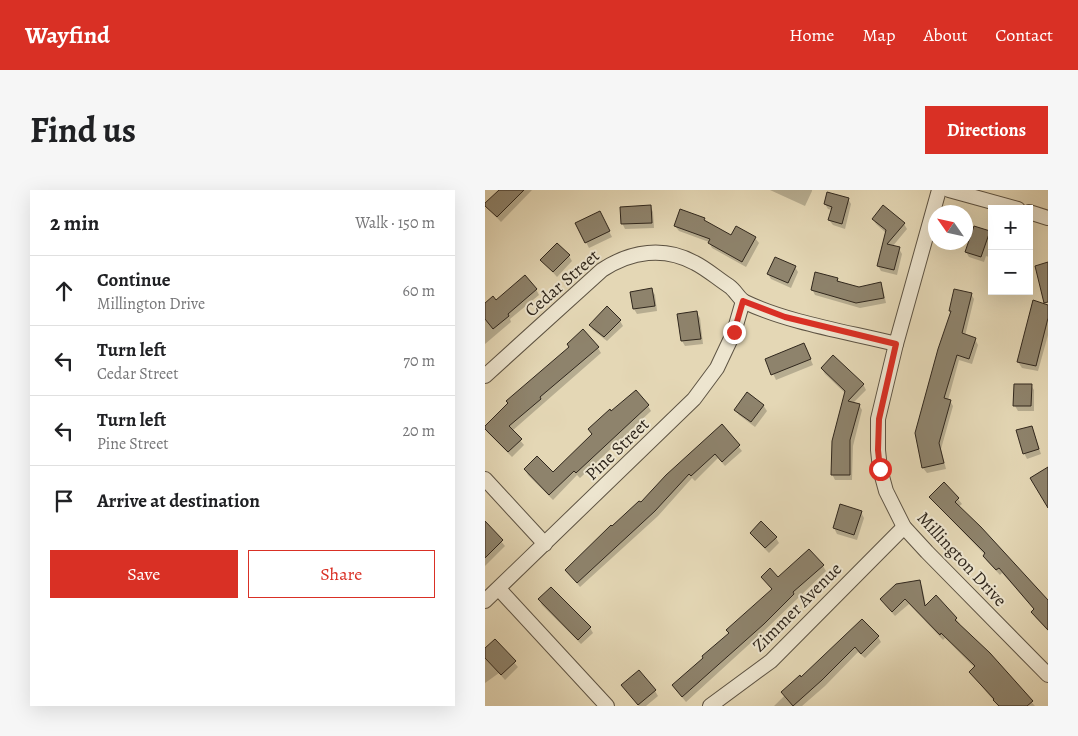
<!DOCTYPE html>
<meta charset="utf-8">
<style>
body{margin:0;font-family:Alegreya,serif;background:#f6f6f6;color:#202124}
.controls{position:absolute;right:15px;top:15px;display:grid;overflow:hidden;border-radius:0px;box-shadow:0 5px 20px #0002}
.controls button{width:45px;height:45px;display:grid;place-items:center;padding:0;border:0;border-bottom:1px solid #e0e0e0;background:#fff;color:#202124;font:25px sans-serif}
.compass{position:absolute;left:443px;top:15px;width:45px;height:45px;border-radius:50%;background:#fff;box-shadow:0 5px 20px #0002;rotate:304deg}
.stop{position:absolute;width:15px;height:15px;margin:-11px;border:4px solid #d93025;border-radius:50%;background:#fff}
.stop.end{background:#d93025;border-color:#fff;box-shadow:0 1px 5px #0008}
.list{margin:0;padding:0;list-style:none}
h2{display:flex;justify-content:space-between;align-items:center;height:65px;margin:0;padding:0 20px;font-size:21px}
h2 small{font-size:16px;font-weight:400;color:#757577}
.list li{display:grid;grid-template-columns:32px 1fr auto;gap:15px;align-items:center;box-sizing:border-box;height:70px;padding:0 20px;border-top:1px solid #e0e0e0}
.list b{display:block;font-size:19px;white-space:nowrap}
.list p{margin:0;font-size:16px;white-space:nowrap;color:#757577}
.list em{font-size:16px;font-style:normal;color:#757577}
.actions{display:flex;gap:10px;padding:15px 20px}
.actions a{flex:1;padding:11px 0;border:1px solid #d93025;border-radius:0px;text-align:center;font-size:18px;color:#d93025}
.actions .main{background:#d93025;color:#fff}
.icon{flex:none;width:28px;height:28px;fill:none;stroke:currentColor;stroke-width:2;stroke-linecap:round;stroke-linejoin:round}
.map{position:relative;flex:none;width:563px;height:516px;overflow:hidden;border-radius:0px}
header{display:flex;align-items:center;gap:30px;box-sizing:border-box;height:70px;padding:0 25px;background:#d93025;color:#fff}
header strong{font-size:24px}
nav{display:flex;gap:28px;margin-inline-start:auto;font-size:18px}
.intro{display:flex;align-items:center;justify-content:space-between;box-sizing:border-box;height:120px;padding:0 30px}
h1{margin:0;font-size:35px}
.button{padding:12px 22px;border-radius:0px;background:#d93025;color:#fff;font-size:18px;font-weight:700}
main{display:flex;gap:30px;padding:0 30px}
aside{flex:1;background:#fff;border-radius:0px;box-shadow:0 5px 20px #0002}
.map>svg:first-child{display:block}
.shadow{fill:#0003}
.building{fill:#8e836c;stroke:#30271d}
.lines{fill:none;stroke-linecap:round;stroke-linejoin:round}
.minor-casing{stroke:#5d5343;stroke-width:16}
.minor{stroke:#ede5cf;stroke-width:14}
.route{stroke:#d93025;stroke-width:6}
.labels{text-anchor:middle;stroke-width:4;stroke-linejoin:round;paint-order:stroke}
.street-label{font-size:18px;fill:#30271d;stroke:#ede5cf}
</style>
<header>
<strong>Wayfind</strong>
<nav><a>Home</a><a>Map</a><a>About</a><a>Contact</a></nav>
</header>
<div class="intro"><h1>Find us</h1><a class="button">Directions</a></div>
<main>
<aside>
<h2>2 min<small>Walk · 150 m</small></h2>
<ul class="list">
<li><svg class="icon" aria-label="ahead" viewBox="0 0 24 24"><path d="M12 20V5M6 11l6-6 6 6"/></svg><div><b>Continue</b><p>Millington Drive</p></div><em>60 m</em></li>
<li><svg class="icon" aria-label="left" viewBox="0 0 24 24"><path d="M17 20v-9H6M10 6l-5 5 5 5"/></svg><div><b>Turn left</b><p>Cedar Street</p></div><em>70 m</em></li>
<li><svg class="icon" aria-label="left" viewBox="0 0 24 24"><path d="M17 20v-9H6M10 6l-5 5 5 5"/></svg><div><b>Turn left</b><p>Pine Street</p></div><em>20 m</em></li>
<li><svg class="icon" aria-label="arrive" viewBox="0 0 24 24"><path d="M6 21V4h12l-3 4 3 4H6"/></svg><div><b>Arrive at destination</b></div></li>
</ul>
<div class="actions"><a class="main">Save</a><a>Share</a></div>
</aside>
<div class="map">
<svg width="563" height="516" viewBox="0 0 563 516">
<rect width="100%" height="100%" fill="#e4d7b5"/>
<filter id="stains"><feTurbulence type="fractalNoise" baseFrequency=".004" numOctaves="4"/><feColorMatrix values="0 0 0 0 .2 0 0 0 0 .09 0 0 0 0 .02 0 0 0 .5 -.17"/></filter>
<radialGradient id="worn" r=".72"><stop offset=".6" stop-color="#630" stop-opacity="0"/><stop offset="1" stop-color="#630" stop-opacity=".3"/></radialGradient>
<g class="shadow">
<path d="M16,0H47L16,32L0,15Z"/>
<path d="M285,0H327V1L320,16Z"/>
<path d="M363,9L366,14L360,39L348,35L344,30L347,20L343,19L340,14Z"/>
<path d="M165,16L168,22L169,38L140,39L137,33Z"/>
<path d="M117,28L127,47L104,58L92,34Z"/>
<path d="M219,29L221,33L246,47L251,37L270,48L274,53L261,77L227,58L224,52L194,41L190,36Z"/>
<path d="M388,29L419,34L422,39L407,57L414,59L417,64L412,85L396,81L393,76L401,43L391,34Z"/>
<path d="M504,42L507,47V68L501,66L499,72L484,67L481,62Z"/>
<path d="M84,66L87,71L72,87L57,70Z"/>
<path d="M310,77L313,82L306,98L286,89L283,84Z"/>
<path d="M352,89L355,93L374,98L395,94L398,99L401,113L375,118L330,105L327,99Z"/>
<path d="M51,99L54,105L25,129L26,132L0,154V115Z"/>
<path d="M167,100L170,105L172,121L152,124L149,119L146,103Z"/>
<path d="M486,104L489,109L480,146L490,149L493,155L487,174L474,170L463,210L465,211L468,216L456,259L461,279L442,283L438,278L466,123L465,121Z"/>
<path d="M563,116V145L553,181L537,178L533,172Z"/>
<path d="M212,123L215,128L218,154L200,156L197,151Z"/>
<path d="M135,131L138,136L122,151L108,140L105,135Z"/>
<path d="M319,154L328,175L291,190L282,170Z"/>
<path d="M113,158L116,163L27,241L39,255L27,267L3,243L0,238Z"/>
<path d="M337,179L378,194L381,200L368,213L374,215L377,220L368,256L367,290H350L347,284L360,203L340,184Z"/>
<path d="M546,195L549,200V221H533L530,216Z"/>
<path d="M278,215L282,221L270,237L254,225L250,220Z"/>
<path d="M163,216L166,221L95,288L92,285L68,310L43,285L40,279L68,283L108,246L104,240L126,222Z"/>
<path d="M237,236L257,261L240,276L233,268L210,291L207,288L173,326L95,397L81,380L156,314Z"/>
<path d="M547,237L556,264L542,269L539,263Z"/>
<path d="M459,294L473,309L477,314L473,317L561,410L563,409V441L551,428L547,422L550,420L517,383L515,385L502,371L499,366L500,365L449,312L446,307Z"/>
<path d="M376,322L379,328L372,350L352,344L349,338Z"/>
<path d="M0,333L20,356L0,376Z"/>
<path d="M266,343L291,348L294,353L284,363L269,348Z"/>
<path d="M338,376L341,381L281,439L201,512L188,496L245,444L287,400L277,387L293,388Z"/>
<path d="M434,391L437,396L441,416L451,407L471,429L475,434L473,435L550,516H513L489,487L486,482L490,478L460,448L458,450L424,414L410,426L400,415L397,410Z"/>
<path d="M54,409L105,438L108,443L96,454L57,415Z"/>
<path d="M377,430L393,447L396,452L380,468L373,462L340,496L317,516H289Z"/>
<path d="M10,451L33,477L20,490L14,483L0,493V460Z"/>
<path d="M137,495L170,501L173,506L161,516H154Z"/>
</g>
<g class="building">
<path d="M14,0H39L12,27L0,16V13Z"/>
<path d="M342,2L364,8L357,34L343,30L347,17L339,14Z"/>
<path d="M166,15L167,33L136,34L135,17Z"/>
<path d="M398,15L420,33L402,54L415,57L409,80L392,76L401,40L387,29Z"/>
<path d="M195,19L220,28L219,30L246,45L251,36L271,47L257,72L223,53L225,49L189,36Z"/>
<path d="M115,21L125,41L100,53L90,33Z"/>
<path d="M489,36L505,41L496,67L480,62Z"/>
<path d="M72,53L85,65L68,82L55,70Z"/>
<path d="M290,67L311,76L303,93L282,84Z"/>
<path d="M563,72V112L559,113L550,76Z"/>
<path d="M330,82L353,88L352,91L374,97L396,92L399,108L371,113L326,100Z"/>
<path d="M40,85L52,99L23,124L24,126L8,139L0,129V113L8,106L11,110Z"/>
<path d="M167,98L170,116L148,119L145,102Z"/>
<path d="M469,99L487,103L477,143L491,148L484,169L472,165L459,208L466,210L454,253L459,273L437,278L430,243L453,159L466,121H464Z"/>
<path d="M548,110L563,115V128L551,176L532,172Z"/>
<path d="M122,116L136,130L119,147L104,135Z"/>
<path d="M212,121L216,149L196,151L192,124Z"/>
<path d="M98,139L114,157L55,207L56,209L24,236L37,249L23,262L0,239V236L23,213L21,211L84,157L82,154Z"/>
<path d="M319,153L326,169L286,185L280,169Z"/>
<path d="M348,165L379,194L363,211L375,214L365,250V285H346L347,251L360,201L336,178Z"/>
<path d="M529,194H547L546,216H528Z"/>
<path d="M151,200L164,215L91,283L89,281L64,305L39,279L52,266L68,282L107,244L103,239L125,219L126,221Z"/>
<path d="M262,202L279,215L266,232L249,220Z"/>
<path d="M237,234L255,255L237,272L230,264L206,286L204,284L170,321L92,393L80,380L126,335L127,336L154,311L156,312L181,285Z"/>
<path d="M547,236L554,259L538,264L531,240Z"/>
<path d="M563,277V318L545,288Z"/>
<path d="M459,292L474,308L470,312L496,337L563,410V440L546,422L549,419L514,378L511,380L498,366L500,363L444,307Z"/>
<path d="M355,314L377,321L369,345L348,338Z"/>
<path d="M0,331L18,350L0,368Z"/>
<path d="M276,331L292,347L280,358L265,343Z"/>
<path d="M324,359L339,375L308,402L309,404L279,434L197,507L187,495L218,468L217,466L244,443L241,440L287,399L276,387L285,378L293,387Z"/>
<path d="M435,390L440,416L451,405L472,428L470,430L505,463L548,511L542,516H514L508,510L509,509L484,482L490,476L456,443L455,445L420,409L407,422L395,409L411,394Z"/>
<path d="M66,397L106,437L93,450L53,409Z"/>
<path d="M377,429L394,446L376,464L370,457L337,490L308,516L296,502L315,485L316,487Z"/>
<path d="M10,449L31,471L16,485L0,468V458Z"/>
<path d="M154,480L171,500L153,515L136,495Z"/>
</g>
<g class="lines">
<g class="minor-casing">
<g id="minor">
<path d="M454,0L411,154L393,229V260L395,279L401,301L419,337L442,362L563,485"/>
<path d="M464,0L533,19"/>
<path d="M544,22L563,28"/>
<path d="M0,186L117,80C146,61 179,56 210,73C222,79 233,89 244,96C251,101 254,109 260,112C304,133 363,142 411,154"/>
<path d="M0,289L60,354"/>
<path d="M14,399L122,516"/>
<path d="M0,411L209,209L232,178L249,142L258,111"/>
<path d="M225,516L286,471L419,337"/>
</g>
</g>
<use href="#minor" class="minor"/>
</g>
<g class="lines">
<path class="route" d="M249,142L258,111L300,127L411,154L394,229L393,260L395,279"/>
</g>
<g class="labels">
<g class="street-label">
<text transform="translate(77 93) rotate(-41)" y="6">Cedar Street</text>
<text transform="translate(132 259) rotate(-44)" y="6">Pine Street</text>
<text transform="translate(477 369) rotate(47)" y="6">Millington Drive</text>
<text transform="translate(312 417) rotate(-45)" y="6">Zimmer Avenue</text>
</g>
</g>
<rect width="100%" height="100%" filter="url(#stains)"/>
<rect width="100%" height="100%" fill="url(#worn)"/>
</svg>
<div class="controls">
<button>+</button>
<button>−</button>
</div>
<svg class="compass" viewBox="-18 -18 36 36"><path d="M0-13l5 13h-10z" fill="#e53935"/><path d="M0 13l5-13h-10z" fill="#757577"/></svg>
<div class="stop" style="left:395px;top:279px"></div>
<div class="stop end" style="left:249px;top:142px"></div>
</div>
</main>
